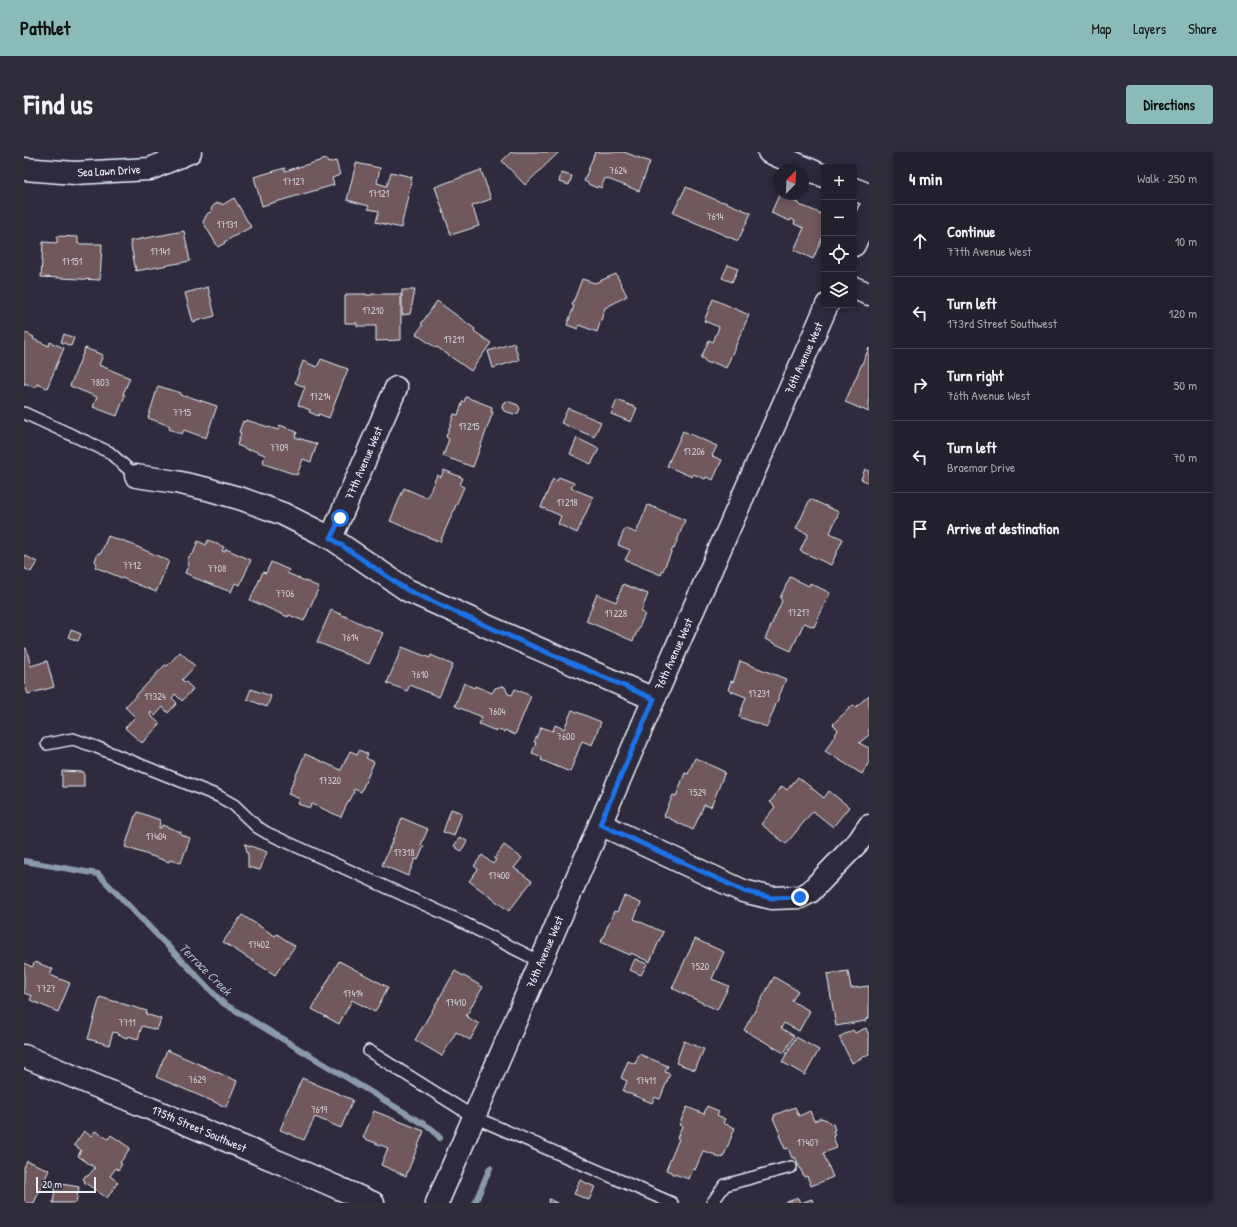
<!DOCTYPE html>
<meta charset="utf-8">
<style>
body{margin:0;font-family:"Patrick Hand",sans-serif;background:#2f2d3a;color:#f1f3f6}
.controls{position:absolute;right:12px;top:12px;display:grid;overflow:hidden;border-radius:4px;box-shadow:0 2px 10px #0003}
.controls button{width:36px;height:36px;display:grid;place-items:center;padding:0;border:0;border-bottom:1px solid #403e4a;background:#23202e;color:#f1f3f6;font:20px sans-serif}
.compass{position:absolute;left:749px;top:12px;width:36px;height:36px;border-radius:50%;background:#23202e;box-shadow:0 2px 10px #0003;rotate:23deg}
.scale{position:absolute;left:12px;bottom:10px;width:60px;box-sizing:border-box;padding-left:4px;border:2px solid #e8f1f8;border-top:0;font-size:11px;line-height:14px;white-space:nowrap;color:#e8f1f8;-webkit-text-stroke:3px #2f2a3d;paint-order:stroke}
.stop{position:absolute;width:12px;height:12px;margin:-9px;border:3px solid #1a73e8;border-radius:50%;background:#fff}
.stop.end{background:#1a73e8;border-color:#fff;box-shadow:0 1px 4px #0008}
.list{margin:0;padding:0;list-style:none}
h2{display:flex;justify-content:space-between;align-items:center;height:52px;margin:0;padding:0 16px;font-size:17px}
h2 small{font-size:13px;font-weight:400;color:#a3a3aa}
.list li{display:grid;grid-template-columns:26px 1fr auto;gap:12px;align-items:center;box-sizing:border-box;height:72px;padding:0 16px;border-top:1px solid #403e4a}
.list b{display:block;font-size:15px;white-space:nowrap}
.list p{margin:0;font-size:13px;white-space:nowrap;color:#a3a3aa}
.list em{font-size:13px;font-style:normal;color:#a3a3aa}
.icon{flex:none;width:22px;height:22px;fill:none;stroke:currentColor;stroke-width:2;stroke-linecap:round;stroke-linejoin:round}
.map{position:relative;flex:none;width:845px;height:1051px;overflow:hidden;border-radius:4px}
header{display:flex;align-items:center;gap:24px;box-sizing:border-box;height:56px;padding:0 20px;background:#8bbbb9;color:#111}
header strong{font-size:19px}
nav{display:flex;gap:22px;margin-inline-start:auto;font-size:14px}
.intro{display:flex;align-items:center;justify-content:space-between;box-sizing:border-box;height:96px;padding:0 24px}
h1{margin:0;font-size:28px}
.button{padding:10px 18px;border-radius:4px;background:#8bbbb9;color:#111;font-size:14px;font-weight:700}
main{display:flex;gap:24px;padding:0 24px}
aside{flex:1;background:#23202e;border-radius:4px;box-shadow:0 2px 10px #0003}
.map>svg:first-child{display:block}
.lines{fill:none;stroke-linecap:round;stroke-linejoin:round}
.stream{stroke:#8a9aab;stroke-width:6}
.building{fill:#6f595d;stroke:#e8f1f8}
.service-casing{stroke:#e8f1f8;stroke-width:14}
.minor-casing{stroke:#e8f1f8;stroke-width:25}
.tertiary-casing{stroke:#e8f1f8;stroke-width:25}
.service{stroke:#2f2a3d;stroke-width:11}
.minor{stroke:#2f2a3d;stroke-width:22}
.tertiary{stroke:#2f2a3d;stroke-width:22}
.route{stroke:#1a73e8;stroke-width:5}
.labels{text-anchor:middle;stroke-width:3.5;stroke-linejoin:round;paint-order:stroke}
.number-label{font-size:10px;fill:#cacbd1}
.street-label{font-size:12px;fill:#e8f1f8;stroke:#2f2a3d}
.water-label{font-size:13px;font-style:italic;fill:#aab7c4;stroke:#2f2a3d}
</style>
<header>
<strong>Pathlet</strong>
<nav><a>Map</a><a>Layers</a><a>Share</a></nav>
</header>
<div class="intro"><h1>Find us</h1><a class="button">Directions</a></div>
<main>
<div class="map">
<svg width="845" height="1051" viewBox="0 0 845 1051">
<rect width="100%" height="100%" fill="#2f2a3d"/>
<filter id="ink" filterUnits="userSpaceOnUse"><feTurbulence type="fractalNoise" baseFrequency=".025" numOctaves="2"/><feDisplacementMap in="SourceGraphic" scale="8" xChannelSelector="R" yChannelSelector="G"/><feConvolveMatrix kernelMatrix="1 2 1 2 8 2 1 2 1" color-interpolation-filters="sRGB"/></filter>
<g filter="url(#ink)">
<g class="lines">
<g class="stream">
<path d="M0,709L74,722L199,851L408,977L416,986"/>
<path d="M451,1051L466,1016"/>
</g>
</g>
<g class="building">
<path d="M487,0H535L501,33L478,9Z"/>
<path d="M571,0H600L626,10L615,39L581,26L577,36L574,34L573,36L564,32V31L560,29Z"/>
<path d="M302,7L304,11L312,9L316,23L308,26L310,33L238,54L230,25L261,16V19Z"/>
<path d="M332,11L356,16L353,31L363,34L367,20L388,25L377,76L352,70L355,59L344,57L345,54L323,48Z"/>
<path d="M457,18L467,47L448,54L455,74L427,83L411,35Z"/>
<path d="M537,21L548,24L545,33L535,30Z"/>
<path d="M662,35L697,50L698,49L727,61L714,89L649,61Z"/>
<path d="M755,43L774,51V52L778,55L779,54L800,63V82L789,107L770,98L780,76L770,72L771,69L767,67L766,69L747,61Z"/>
<path d="M210,46L227,75L200,90L201,91L194,95L179,70L183,62L188,59L187,57L189,54L193,51H197L198,53Z"/>
<path d="M160,79L166,109L112,119L106,89Z"/>
<path d="M33,84L54,85V92H78L76,128L17,125L19,90L33,91Z"/>
<path d="M704,113L714,117L708,130L698,126Z"/>
<path d="M592,122L603,144L581,156L573,180L555,173L554,177L543,173L550,154L548,153L558,127L571,131Z"/>
<path d="M184,135L191,164L169,170L161,141Z"/>
<path d="M378,138H391L386,162L378,163Z"/>
<path d="M323,142H342V143H348V142H377V188L352,189V174H333V171H321V144H323Z"/>
<path d="M689,147L725,163L702,216L688,210L687,212L680,209L681,207L677,206L685,188L689,190L695,175L680,169Z"/>
<path d="M413,149L451,177L450,179L467,191L447,219L413,195L412,196L392,182L399,173L397,172Z"/>
<path d="M0,180L10,185L9,187L25,194L26,190L40,196L23,236L13,232L11,236L1,231L0,233Z"/>
<path d="M40,182L50,186L47,194L37,190Z"/>
<path d="M490,191L495,208L469,216L464,199Z"/>
<path d="M61,196L79,203L75,213L106,226L99,242L101,243L93,264L69,255L73,245L46,234Z"/>
<path d="M845,196V260L821,250Z"/>
<path d="M297,207L324,217L305,266L295,262L294,264L285,260L286,258L274,253L281,235L271,231L279,209L293,215Z"/>
<path d="M134,234L157,241L156,243L162,245L163,244L193,254L182,286L160,278L158,282L145,277L146,274L124,266Z"/>
<path d="M442,245L468,255L467,260H469L449,315L419,304L425,287L422,285L430,262L434,263L439,249L440,250Z"/>
<path d="M593,248L613,256L607,270L587,262Z"/>
<path d="M483,249L494,253L496,257L494,261L490,262L480,259L478,255L479,251Z"/>
<path d="M544,256L577,270L570,285L537,271Z"/>
<path d="M222,268L254,278L256,273L273,280L271,285L293,292L287,310L279,307L273,323L240,312L239,311L241,303L228,298L227,299L213,293L217,281L215,280L219,269L221,270Z"/>
<path d="M659,279L693,294L688,304L698,308L689,328L682,325L681,327L669,322L668,325L643,314Z"/>
<path d="M553,286L575,297L567,312L546,302Z"/>
<path d="M841,317L845,319V331L837,327Z"/>
<path d="M420,318L439,326L436,333L440,335L416,390L366,369L380,336L403,346L413,323L417,325Z"/>
<path d="M535,325L550,331L547,336L569,345L553,381L534,372L537,364L517,355L529,327L533,329Z"/>
<path d="M786,347L815,360L806,381L819,387L807,413L776,399L784,382L772,377Z"/>
<path d="M624,353L661,368L650,397L649,396L637,423L601,408L606,398L594,393L601,376L612,381Z"/>
<path d="M84,384L97,389L98,388L145,409L132,440L71,415L73,412L71,409L74,401H77Z"/>
<path d="M184,388L200,395L198,399L201,400L202,397L227,408L216,433L211,431L207,440L168,425V424L161,421L165,412L163,408L166,403L169,402L174,389L182,393Z"/>
<path d="M0,403L13,410L7,420L0,416Z"/>
<path d="M247,410L265,418L263,421L295,435L280,469L265,463L264,465L226,448L239,420L242,421Z"/>
<path d="M766,425L785,434L786,431L806,441L790,475L780,471L767,499L741,487L758,449L756,446Z"/>
<path d="M599,432L624,442L617,460L621,462L609,489L562,469L573,442L592,450Z"/>
<path d="M307,458L359,481L345,512L293,490Z"/>
<path d="M47,478L57,482L54,489L44,485Z"/>
<path d="M378,495L406,506L407,503L429,513L415,545L386,533L383,539L363,531Z"/>
<path d="M0,496H2L7,514L23,509L30,535L4,542L0,530Z"/>
<path d="M156,500L171,514L158,528L160,530L161,529L169,537L158,549L151,542L148,546L153,551L144,561L139,555L131,564L127,560L126,563L136,572L118,591L101,576L111,565L101,555L141,513L143,514Z"/>
<path d="M716,509L762,527L743,575L715,565L722,545L704,538L707,529L709,530L710,528Z"/>
<path d="M440,531L450,536L451,534L468,541L471,536L478,534L481,535L484,542L488,543L491,537L507,544L491,583L481,578L480,580L473,577L472,579L455,572L458,565L431,554Z"/>
<path d="M227,537L247,544L243,555L223,547Z"/>
<path d="M845,543V583L835,591L845,596V610L838,622L801,599L814,578L809,572L829,553L832,555Z"/>
<path d="M548,558L577,570L568,593L558,589L546,620L517,608L518,605L508,601L512,591L510,590L517,575L529,579L531,573L540,577Z"/>
<path d="M335,598L344,602L342,606L350,610L337,640L330,637L329,639L330,640L325,650H324L317,665L288,652L286,656L274,652L276,647L264,642L281,602L317,618L326,599L333,602Z"/>
<path d="M671,606L701,620L687,655L680,653L669,678L640,664L649,643L652,644L661,621L664,622Z"/>
<path d="M38,619L60,620V635H38Z"/>
<path d="M774,625L800,646L805,639L825,655L809,675L789,659L762,692L737,672L751,655L746,650L758,634L763,638Z"/>
<path d="M427,657L438,661L430,684L419,680Z"/>
<path d="M114,660L136,668L135,676H137L138,673L157,680L156,682L166,686L157,711L146,708L145,710L101,695L111,664H112Z"/>
<path d="M378,666L404,677L397,693L400,694L394,708L391,707L384,724L358,713Z"/>
<path d="M436,685L443,689L437,699L430,694Z"/>
<path d="M221,692L243,700L236,718L224,715V703Z"/>
<path d="M480,693L498,706L490,716L508,729L485,759L445,729L454,717L450,714L458,703L469,712L472,708L470,707Z"/>
<path d="M600,744L617,751L610,767L639,780L626,810L607,801L606,803L577,790L590,759L593,760Z"/>
<path d="M218,763L251,784L253,782L271,794L251,823L199,790Z"/>
<path d="M671,787L700,800L688,827L705,834L693,858L648,836Z"/>
<path d="M611,807L623,812L617,823L606,818Z"/>
<path d="M315,809L364,835L351,860L328,848L315,872L288,857Z"/>
<path d="M11,810L29,817L26,823L46,831L34,860L6,848L8,844L0,841V811L8,815Z"/>
<path d="M431,819L459,835L442,864L455,872L446,888L432,880L418,904L391,888Z"/>
<path d="M824,819L827,836L845,834V866L842,867V869H841L812,874L803,822Z"/>
<path d="M750,825L774,839L768,849L786,859L775,879L760,871L757,876L770,884L760,901L720,878Z"/>
<path d="M76,845L123,859L122,862L137,867L133,878L118,874L114,887L104,884L103,886L94,883L93,881L89,880L85,893L64,887Z"/>
<path d="M842,876L845,883V902L828,911L815,885L829,878L831,881Z"/>
<path d="M772,885L795,898L781,923L758,910Z"/>
<path d="M660,889L680,897L671,918L652,911Z"/>
<path d="M143,898L213,929L202,955L132,925Z"/>
<path d="M615,902L644,914L641,920L646,922L636,947H635L631,945L628,951L599,939L603,929L597,926L604,909L611,912Z"/>
<path d="M278,926L329,948L317,976L291,965L280,988L256,978Z"/>
<path d="M683,954L695,959L693,963L701,967L699,971L711,976L699,1006L697,1005L696,1006L692,1004V1003L679,999L671,1018L669,1017L665,1027L647,1021V1020L642,1018L655,987L653,986L658,974L655,973L663,955L680,962Z"/>
<path d="M771,955L775,964L786,959L790,969L797,966L803,968L807,972H809L811,978L809,979L811,983L809,984L813,996L799,1001L809,1025L787,1034L783,1024L780,1025L771,1005L768,1006L764,996L761,997L755,983L757,981L756,982L749,966L751,965L750,963Z"/>
<path d="M350,959L400,979L382,1024L357,1013L364,996L339,986Z"/>
<path d="M60,979L67,984L71,979L84,987L87,983L106,996L96,1011L98,1012L94,1018L92,1016L86,1024L94,1030L83,1046L60,1030L61,1029L59,1027L62,1023L64,1024L71,1016L54,1004L57,998L50,993Z"/>
<path d="M3,1009L25,1018L10,1051H0V1015Z"/>
<path d="M556,1028L571,1035L565,1048L550,1042Z"/>
<path d="M32,1031L55,1035L52,1051H29Z"/>
<path d="M774,1046L776,1051H760Z"/>
<path d="M525,1047L533,1051H524Z"/>
<path d="M788,1047L789,1051H777Z"/>
</g>
<g class="lines">
<g class="service-casing">
<g id="service">
<path d="M0,261L85,300L112,324"/>
<path d="M23,592L49,587L72,595L194,644L210,653L233,675L243,681L430,766L517,810"/>
<path d="M345,899L450,965L648,1051"/>
<path d="M688,1051L701,1033L767,1015"/>
</g>
</g>
<g class="minor-casing">
<g id="minor">
<path d="M745,0L800,24"/>
<path d="M0,17L51,21L126,17L166,0"/>
<path d="M830,37L845,43"/>
<path d="M830,136L845,142"/>
<path d="M112,324L152,330L183,337L218,347L259,362L307,386L383,438L458,472L630,547"/>
<path d="M307,386L372,236"/>
<path d="M576,672L719,739L748,746L776,745L786,740L835,689L845,674"/>
<path d="M0,904L262,1013L349,1051"/>
</g>
</g>
<g class="tertiary-casing">
<g id="tertiary">
<path d="M830,93L845,59"/>
<path d="M413,1051L630,547L803,153"/>
</g>
</g>
<use href="#service" class="service"/>
<use href="#minor" class="minor"/>
<use href="#tertiary" class="tertiary"/>
</g>
</g>
<g class="lines" filter="url(#ink)">
<path class="route" d="M316,366L307,386L383,438L458,472L630,547L576,672L720,739L748,746L776,745"/>
</g>
<g class="labels">
<g class="number-label">
<text x="594" y="22">7624</text>
<text x="270" y="33">17127</text>
<text x="355" y="45">17121</text>
<text x="691" y="68">7614</text>
<text x="203" y="76">17131</text>
<text x="136" y="103">17141</text>
<text x="48" y="113">17151</text>
<text x="349" y="162">17210</text>
<text x="430" y="191">17211</text>
<text x="76" y="234">7803</text>
<text x="296" y="248">17214</text>
<text x="158" y="264">7715</text>
<text x="445" y="278">17215</text>
<text x="255" y="299">7709</text>
<text x="670" y="303">17206</text>
<text x="543" y="354">17218</text>
<text x="108" y="417">7712</text>
<text x="193" y="420">7708</text>
<text x="261" y="445">7706</text>
<text x="775" y="464">17217</text>
<text x="592" y="465">17228</text>
<text x="326" y="489">7614</text>
<text x="396" y="526">7610</text>
<text x="735" y="545">17231</text>
<text x="131" y="548">17324</text>
<text x="473" y="563">7604</text>
<text x="542" y="588">7600</text>
<text x="306" y="632">17320</text>
<text x="673" y="644">7529</text>
<text x="132" y="688">17404</text>
<text x="380" y="704">17318</text>
<text x="475" y="727">17400</text>
<text x="235" y="796">17402</text>
<text x="676" y="818">7520</text>
<text x="22" y="840">7727</text>
<text x="329" y="845">17414</text>
<text x="432" y="854">17410</text>
<text x="103" y="874">7711</text>
<text x="173" y="931">7629</text>
<text x="622" y="932">17411</text>
<text x="295" y="961">7619</text>
<text x="784" y="994">17407</text>
</g>
<g class="street-label">
<text transform="translate(85 19) rotate(-3)" y="4">Sea Lawn Drive</text>
<text transform="translate(780 206) rotate(-66)" y="4">76th Avenue West</text>
<text transform="translate(340 311) rotate(-67)" y="4">77th Avenue West</text>
<text transform="translate(650 502) rotate(-66)" y="4">76th Avenue West</text>
<text transform="translate(521 800) rotate(-67)" y="4">76th Avenue West</text>
<text transform="translate(175 977) rotate(23)" y="4">175th Street Southwest</text>
</g>
<g class="water-label">
<text transform="translate(182 817) rotate(45)" y="5">Terrace Creek</text>
</g>
</g>
</svg>
<div class="controls">
<button>+</button>
<button>−</button>
<button><svg class="icon" aria-label="locate" viewBox="0 0 24 24"><circle cx="12" cy="12" r="6"/><path d="M12 2v4M12 18v4M2 12h4M18 12h4"/></svg></button>
<button><svg class="icon" aria-label="layers" viewBox="0 0 24 24"><path d="M12 4l9 5-9 5-9-5zM3 14l9 5 9-5"/></svg></button>
</div>
<svg class="compass" viewBox="-18 -18 36 36"><path d="M0-13l5 13h-10z" fill="#e53935"/><path d="M0 13l5-13h-10z" fill="#a3a3aa"/></svg>
<div class="scale">20 m</div>
<div class="stop" style="left:316px;top:366px"></div>
<div class="stop end" style="left:776px;top:745px"></div>
</div>
<aside>
<h2>4 min<small>Walk · 250 m</small></h2>
<ul class="list">
<li><svg class="icon" aria-label="ahead" viewBox="0 0 24 24"><path d="M12 20V5M6 11l6-6 6 6"/></svg><div><b>Continue</b><p>77th Avenue West</p></div><em>10 m</em></li>
<li><svg class="icon" aria-label="left" viewBox="0 0 24 24"><path d="M17 20v-9H6M10 6l-5 5 5 5"/></svg><div><b>Turn left</b><p>173rd Street Southwest</p></div><em>120 m</em></li>
<li><svg class="icon" aria-label="right" viewBox="0 0 24 24"><path d="M7 20v-9h11M14 6l5 5-5 5"/></svg><div><b>Turn right</b><p>76th Avenue West</p></div><em>50 m</em></li>
<li><svg class="icon" aria-label="left" viewBox="0 0 24 24"><path d="M17 20v-9H6M10 6l-5 5 5 5"/></svg><div><b>Turn left</b><p>Braemar Drive</p></div><em>70 m</em></li>
<li><svg class="icon" aria-label="arrive" viewBox="0 0 24 24"><path d="M6 21V4h12l-3 4 3 4H6"/></svg><div><b>Arrive at destination</b></div></li>
</ul>
</aside>
</main>
